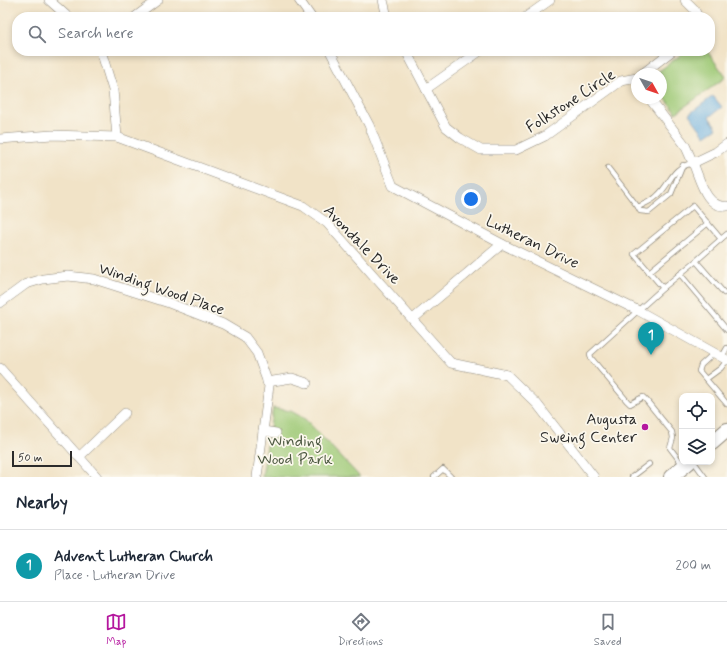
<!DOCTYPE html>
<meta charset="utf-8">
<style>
body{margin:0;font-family:Mynerve,sans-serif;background:#f6f6f7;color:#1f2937}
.controls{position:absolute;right:12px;bottom:12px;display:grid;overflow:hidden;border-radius:8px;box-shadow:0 2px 6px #0003}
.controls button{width:36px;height:36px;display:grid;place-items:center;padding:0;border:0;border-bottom:1px solid #e0e1e3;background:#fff;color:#1f2937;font:20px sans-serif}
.compass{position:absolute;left:631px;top:68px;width:36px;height:36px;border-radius:50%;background:#fff;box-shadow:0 2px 6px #0003;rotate:130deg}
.scale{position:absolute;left:12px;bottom:10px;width:60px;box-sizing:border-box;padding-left:4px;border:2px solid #2b2b2b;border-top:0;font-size:11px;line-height:14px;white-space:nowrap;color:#2b2b2b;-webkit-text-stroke:3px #fbf7ec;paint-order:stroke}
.you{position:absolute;left:471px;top:199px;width:14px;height:14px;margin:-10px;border:3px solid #fff;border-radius:50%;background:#1a73e8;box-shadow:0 0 0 6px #1a73e833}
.badge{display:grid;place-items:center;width:26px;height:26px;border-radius:50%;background:#b5179e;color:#fff;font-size:13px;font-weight:700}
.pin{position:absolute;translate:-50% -33px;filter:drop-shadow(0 1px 2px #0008)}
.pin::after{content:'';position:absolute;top:21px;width:14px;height:12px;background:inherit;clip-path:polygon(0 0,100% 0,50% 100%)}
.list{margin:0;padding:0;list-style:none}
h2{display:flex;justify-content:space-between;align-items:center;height:52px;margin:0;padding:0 16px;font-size:17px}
h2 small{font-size:13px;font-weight:400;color:#747a83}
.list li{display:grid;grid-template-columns:26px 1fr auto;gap:12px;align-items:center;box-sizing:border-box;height:72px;padding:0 16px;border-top:1px solid #e0e1e3}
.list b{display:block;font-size:15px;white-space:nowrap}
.list p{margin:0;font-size:13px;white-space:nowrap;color:#747a83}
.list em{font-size:13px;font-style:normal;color:#747a83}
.icon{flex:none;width:22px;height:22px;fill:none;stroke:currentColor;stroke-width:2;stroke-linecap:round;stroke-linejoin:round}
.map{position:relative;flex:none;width:727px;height:477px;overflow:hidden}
.search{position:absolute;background:#fff;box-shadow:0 2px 6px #0003;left:12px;right:12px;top:12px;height:44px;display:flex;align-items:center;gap:10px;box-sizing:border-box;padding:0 14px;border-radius:16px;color:#747a83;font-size:15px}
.sheet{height:124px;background:#fff}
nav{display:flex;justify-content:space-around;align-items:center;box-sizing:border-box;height:56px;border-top:1px solid #e0e1e3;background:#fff;font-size:11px;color:#747a83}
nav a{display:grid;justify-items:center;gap:2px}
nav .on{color:#b5179e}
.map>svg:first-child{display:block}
.green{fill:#9ec976;stroke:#647a50}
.water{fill:#66acdd;stroke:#486c84}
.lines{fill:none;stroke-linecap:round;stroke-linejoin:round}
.service-casing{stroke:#8e8779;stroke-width:6}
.minor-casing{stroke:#8e8779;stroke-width:10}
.primary-casing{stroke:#8e8779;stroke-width:16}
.service{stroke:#fff;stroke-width:4.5}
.minor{stroke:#fff;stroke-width:9}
.primary{stroke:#fff;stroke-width:14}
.poi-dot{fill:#b5179e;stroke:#fbf7ec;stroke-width:1.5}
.labels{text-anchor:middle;stroke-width:3.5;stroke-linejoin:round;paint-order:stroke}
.street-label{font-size:16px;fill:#2b2b2b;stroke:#fbf7ec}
.poi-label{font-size:16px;fill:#2b2b2b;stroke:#fbf7ec;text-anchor:end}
.park-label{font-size:16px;fill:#4e5a42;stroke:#fbf7ec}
</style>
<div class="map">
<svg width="727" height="477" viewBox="0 0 727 477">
<rect width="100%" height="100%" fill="#fbf7ec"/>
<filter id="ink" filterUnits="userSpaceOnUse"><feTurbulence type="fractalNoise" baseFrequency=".025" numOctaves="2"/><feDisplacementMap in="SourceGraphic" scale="8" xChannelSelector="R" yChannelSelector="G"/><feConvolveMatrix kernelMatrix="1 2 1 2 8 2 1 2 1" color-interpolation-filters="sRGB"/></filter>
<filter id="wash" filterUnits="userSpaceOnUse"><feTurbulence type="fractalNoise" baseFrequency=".012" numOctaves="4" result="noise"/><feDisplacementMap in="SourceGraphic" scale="16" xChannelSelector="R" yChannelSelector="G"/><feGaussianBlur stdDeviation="0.9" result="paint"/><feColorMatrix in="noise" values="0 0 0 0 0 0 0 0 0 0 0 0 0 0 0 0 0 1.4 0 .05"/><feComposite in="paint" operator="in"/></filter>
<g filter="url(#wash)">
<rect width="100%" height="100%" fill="#f1e3c7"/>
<g class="green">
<path d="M686,51H707L726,77L676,113L661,92V74H655Z"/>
<path d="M273,408L291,411L305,419L360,477H262Z"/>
</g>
<path class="water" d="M713,96L722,107L709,117L717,128L705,136L689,114Z"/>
</g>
<g filter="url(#ink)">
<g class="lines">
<g class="service-casing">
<g id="service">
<path d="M608,168L638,207C644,204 652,201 657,196C672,183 670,168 693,163"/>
<path d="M638,207L640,211L649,212L671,194L683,165"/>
<path d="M721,239L727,234"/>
<path d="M696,261L721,239L693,206L634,254L663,288L696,261L724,293"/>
<path d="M649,272L708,223"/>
<path d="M680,274L727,330"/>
<path d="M663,288L590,354L591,358L627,401L630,404L643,397L646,400L672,432L673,438L670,448L683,465"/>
<path d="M714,353L701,365L699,371L727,404"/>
<path d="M722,357L727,348"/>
<path d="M706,379L721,368L727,360"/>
<path d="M694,462L705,477"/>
<path d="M434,477L443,469L451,477"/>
<path d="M632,477L649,464"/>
</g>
</g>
<g class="minor-casing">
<g id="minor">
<path d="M49,0L68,17"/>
<path d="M299,0L311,17"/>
<path d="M383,0L387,17"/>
<path d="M685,0L694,9L698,17"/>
<path d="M135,17L158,0"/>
<path d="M526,17L550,0"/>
<path d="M101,51L113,90L117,137"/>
<path d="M330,51L369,125L393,186L502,244L639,311L727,360"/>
<path d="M406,51L446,127L460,138L481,150H516L545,136L621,81L637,78"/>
<path d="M642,74L672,51"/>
<path d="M426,89L480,51"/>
<path d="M649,98L685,145L693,163L716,152L727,144"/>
<path d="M0,139L52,135L117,137L303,206L327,223L451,363L507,375L537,404L594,477"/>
<path d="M693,163C700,179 706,209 727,206"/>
<path d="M0,303L26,284L43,279L68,276L94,279L169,303L223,324L245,337L257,353L269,386L257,477"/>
<path d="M413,319L502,244"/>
<path d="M0,368L97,477"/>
<path d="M267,382L292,378L307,383"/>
<path d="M263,431L276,433"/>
<path d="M79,457L125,413"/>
</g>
</g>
<g class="primary-casing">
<g id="primary">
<path d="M712,443L727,430"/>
<path d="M671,477L689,462"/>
</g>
</g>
<use href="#service" class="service"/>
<use href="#minor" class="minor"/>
<use href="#primary" class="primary"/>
</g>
</g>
<circle class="poi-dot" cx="645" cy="427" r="4"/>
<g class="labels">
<g class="street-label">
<text transform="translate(570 100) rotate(-33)" y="6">Folkstone Circle</text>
<text transform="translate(533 241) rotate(26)" y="6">Lutheran Drive</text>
<text transform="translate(363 244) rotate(46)" y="6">Avondale Drive</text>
<text transform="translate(162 288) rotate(19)" y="6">Winding Wood Place</text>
</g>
<g class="poi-label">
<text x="637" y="424">Augusta<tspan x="637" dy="18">Sweing Center</tspan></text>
</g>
<g class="park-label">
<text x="295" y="446">Winding<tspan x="295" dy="18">Wood Park</tspan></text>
</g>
</g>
</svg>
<div class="controls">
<button><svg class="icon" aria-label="locate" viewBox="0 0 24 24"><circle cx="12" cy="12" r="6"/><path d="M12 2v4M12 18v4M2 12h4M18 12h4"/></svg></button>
<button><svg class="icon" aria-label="layers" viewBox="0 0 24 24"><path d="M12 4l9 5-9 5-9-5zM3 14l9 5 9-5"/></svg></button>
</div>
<svg class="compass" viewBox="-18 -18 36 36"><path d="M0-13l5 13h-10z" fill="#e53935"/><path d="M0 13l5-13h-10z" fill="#747a83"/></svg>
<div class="scale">50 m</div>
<div class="you"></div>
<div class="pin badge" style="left:651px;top:355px;background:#0f9aa8">1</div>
<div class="search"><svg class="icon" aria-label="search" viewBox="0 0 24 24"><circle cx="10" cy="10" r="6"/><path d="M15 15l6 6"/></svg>Search here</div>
</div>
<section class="sheet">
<h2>Nearby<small></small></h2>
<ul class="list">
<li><span class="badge" style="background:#0f9aa8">1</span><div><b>Advent Lutheran Church</b><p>Place · Lutheran Drive</p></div><em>200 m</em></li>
</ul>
</section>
<nav>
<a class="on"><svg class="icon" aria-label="map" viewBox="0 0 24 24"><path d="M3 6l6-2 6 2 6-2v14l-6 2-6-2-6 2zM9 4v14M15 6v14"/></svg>Map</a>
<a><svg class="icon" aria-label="directions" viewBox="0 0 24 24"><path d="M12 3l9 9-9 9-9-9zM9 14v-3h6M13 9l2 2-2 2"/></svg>Directions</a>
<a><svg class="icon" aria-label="saved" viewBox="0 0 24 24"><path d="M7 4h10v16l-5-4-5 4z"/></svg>Saved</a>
</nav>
